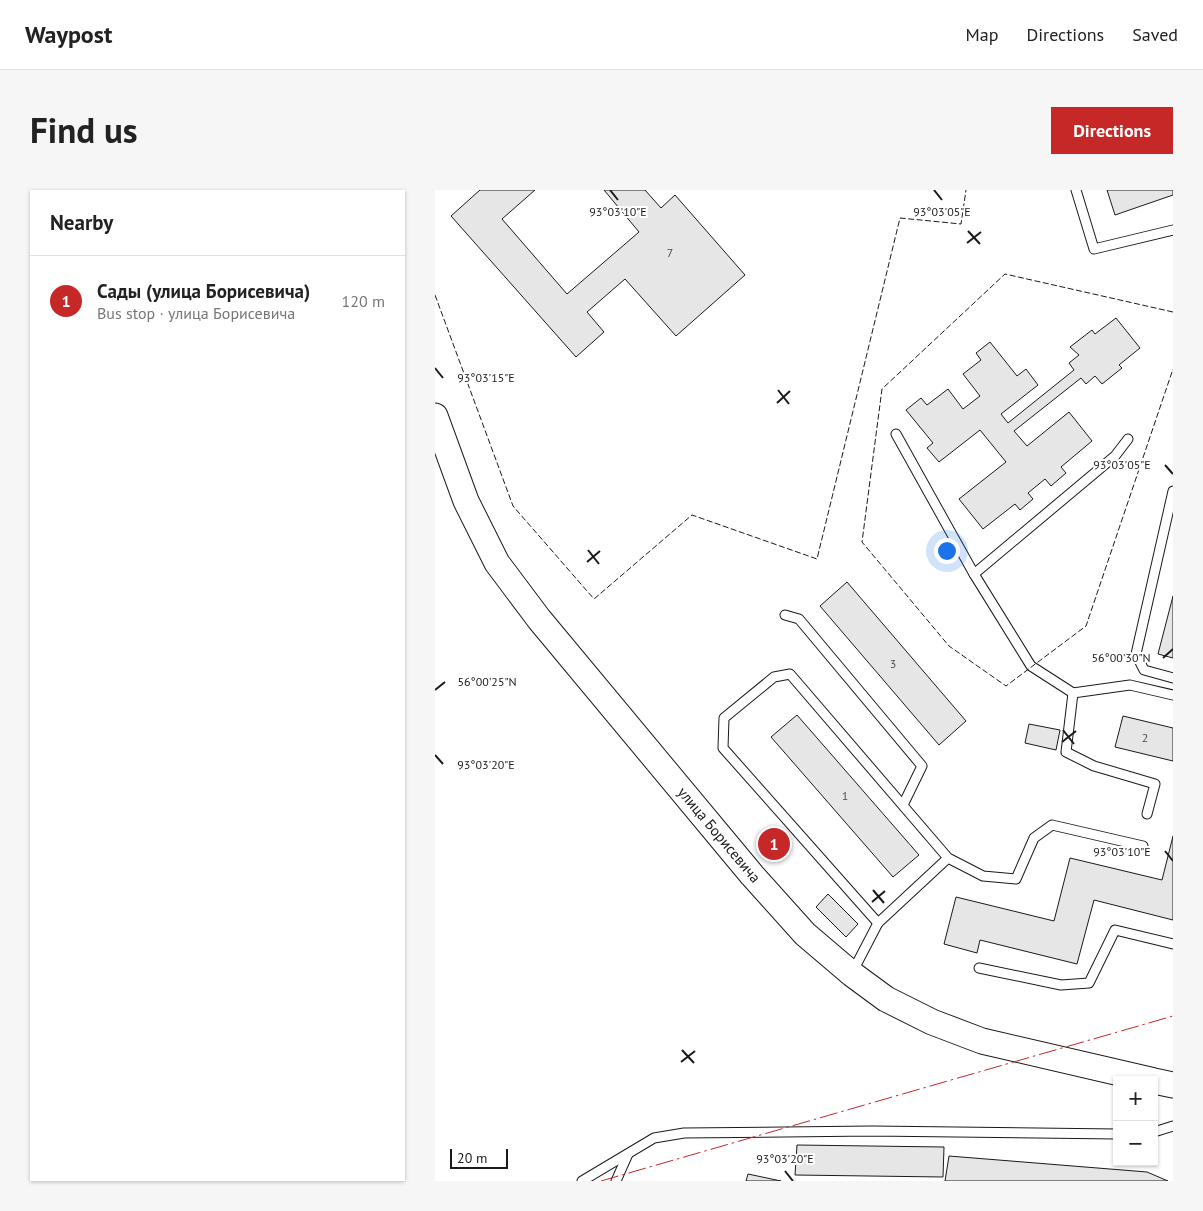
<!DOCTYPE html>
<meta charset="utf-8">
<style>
body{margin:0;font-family:"PT Sans",sans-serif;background:#f6f6f6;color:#222}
.controls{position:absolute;right:15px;bottom:15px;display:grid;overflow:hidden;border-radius:0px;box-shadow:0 1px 4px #0004}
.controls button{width:45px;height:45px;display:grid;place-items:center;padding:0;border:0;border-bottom:1px solid #e0e0e0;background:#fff;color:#222;font:25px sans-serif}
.scale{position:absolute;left:15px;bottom:12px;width:58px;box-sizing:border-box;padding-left:5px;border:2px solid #1a1a1a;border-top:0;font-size:14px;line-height:18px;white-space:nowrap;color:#1a1a1a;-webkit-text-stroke:4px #fff;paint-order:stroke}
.you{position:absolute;left:511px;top:360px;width:18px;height:18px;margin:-12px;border:4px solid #fff;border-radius:50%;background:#1a73e8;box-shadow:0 0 0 8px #1a73e833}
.badge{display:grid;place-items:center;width:32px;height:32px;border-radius:50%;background:#c62828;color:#fff;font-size:16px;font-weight:700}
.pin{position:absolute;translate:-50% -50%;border:2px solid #fff;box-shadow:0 1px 5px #0006}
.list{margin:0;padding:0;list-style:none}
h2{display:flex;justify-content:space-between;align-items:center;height:65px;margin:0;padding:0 20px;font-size:21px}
h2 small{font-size:16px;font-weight:400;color:#767676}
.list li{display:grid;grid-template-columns:32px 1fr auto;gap:15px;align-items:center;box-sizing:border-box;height:90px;padding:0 20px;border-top:1px solid #e0e0e0}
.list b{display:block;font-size:19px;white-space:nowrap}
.list p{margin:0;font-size:16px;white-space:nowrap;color:#767676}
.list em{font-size:16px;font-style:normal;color:#767676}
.map{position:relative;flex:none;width:738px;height:991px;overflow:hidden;border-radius:0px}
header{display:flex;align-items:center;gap:30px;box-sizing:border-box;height:70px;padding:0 25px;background:#fff;border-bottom:1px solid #e0e0e0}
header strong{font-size:24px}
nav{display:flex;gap:28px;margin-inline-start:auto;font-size:18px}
.intro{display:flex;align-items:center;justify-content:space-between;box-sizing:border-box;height:120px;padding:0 30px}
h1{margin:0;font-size:35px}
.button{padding:12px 22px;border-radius:0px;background:#c62828;color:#fff;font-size:18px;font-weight:700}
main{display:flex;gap:30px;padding:0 30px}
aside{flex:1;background:#fff;border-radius:0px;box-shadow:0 1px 4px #0004}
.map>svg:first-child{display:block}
.building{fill:#e6e6e6;stroke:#1a1a1a}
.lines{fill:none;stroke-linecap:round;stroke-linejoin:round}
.lane-casing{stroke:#1a1a1a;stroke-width:11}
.secondary-casing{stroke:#1a1a1a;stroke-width:27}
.lane{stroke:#fff;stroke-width:9}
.secondary{stroke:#fff;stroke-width:25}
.fence{stroke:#1a1a1a;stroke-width:1;stroke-dasharray:6 2.5;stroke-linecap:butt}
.power{stroke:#c62828;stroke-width:1;stroke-dasharray:18 4 2.5 4;stroke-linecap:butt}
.ticks{fill:none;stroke:#1a1a1a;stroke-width:2}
.labels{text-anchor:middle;stroke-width:4;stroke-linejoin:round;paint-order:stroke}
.number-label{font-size:12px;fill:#4d4d4d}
.street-label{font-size:15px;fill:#1a1a1a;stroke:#fff}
.ticks-label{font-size:12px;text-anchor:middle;fill:#1a1a1a;stroke:#fff;stroke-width:4;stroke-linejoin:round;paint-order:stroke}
</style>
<header>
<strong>Waypost</strong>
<nav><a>Map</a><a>Directions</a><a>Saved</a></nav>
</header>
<div class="intro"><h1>Find us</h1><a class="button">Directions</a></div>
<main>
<aside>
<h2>Nearby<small></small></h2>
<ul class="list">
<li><span class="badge">1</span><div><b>Сады (улица Борисевича)</b><p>Bus stop · улица Борисевича</p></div><em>120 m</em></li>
</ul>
</aside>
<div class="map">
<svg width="738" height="991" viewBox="0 0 738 991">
<rect width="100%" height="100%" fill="#fff"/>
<g class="building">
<path d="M45,0H100L67,29L132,104L204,42L169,0H210L226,18L240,5L310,85L241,146L190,89L152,122L169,142L141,167L16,26Z"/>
<path d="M672,0H738V5L680,25Z"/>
<path d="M681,128L705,158L684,175L687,178L667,194L660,186L651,194L646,188L579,241L592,256L634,222L657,251L626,277L631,283L616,296L610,289L593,303L598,309L585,320L580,314L548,339L524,309L571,272L545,240L504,272L492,258L498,253L471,220L486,208L492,215L513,199L528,219L545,206L528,184L546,170L541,163L555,152L582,186L591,179L603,195L566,224L573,233L639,180L634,173L644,165L635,157L657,140L660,144Z"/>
<path d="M412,392L531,531L504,555L385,416Z"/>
<path d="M738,406V468L723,464Z"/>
<path d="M362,525L484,665L458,687L336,547Z"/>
<path d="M688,526L738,538V571L680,557Z"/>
<path d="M594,534L625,540L621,560L590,553Z"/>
<path d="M738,646V730L659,710L642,774L545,750L542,763L509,754L521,707L619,731L635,668L727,690Z"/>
<path d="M393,704L423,734L411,747L381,717Z"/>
<path d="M362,955L509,957L508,987L360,985Z"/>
<path d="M514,966L712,982L733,991H510Z"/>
<path d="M313,984L346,991H311Z"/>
</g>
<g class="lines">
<g class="lane-casing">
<g id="lane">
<path d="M641,0L659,59L738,40"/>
<path d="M461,244L539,384L596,476L638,503L695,495L738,505"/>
<path d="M738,301L701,464L709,480L738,488"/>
<path d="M539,384L680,266L693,249"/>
<path d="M350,425L364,429L487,576L468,615"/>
<path d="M638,503L631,562L659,576L720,594L712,624"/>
<path d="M513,668L355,484L339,487L289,528L288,558L443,733L513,668L548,686L581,689L599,648L617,635L708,656"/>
<path d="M544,778L626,795L654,793L680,740L738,754"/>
<path d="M418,781L443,733"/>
<path d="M719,942L738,936"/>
<path d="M147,991L219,948L249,943L437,941L682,944"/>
<path d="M181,991L193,964"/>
</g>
</g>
<g class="secondary-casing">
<g id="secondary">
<path d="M0,226L31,311L62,373L104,429L317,685L370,744L417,784L451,809L497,832L547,851L715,890"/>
<path d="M719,891L738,895"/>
</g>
</g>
<use href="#lane" class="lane"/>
<use href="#secondary" class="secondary"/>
<g class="fence">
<path d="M0,105L78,316L159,409L257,325L382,369L465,28L526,34L531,0"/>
<path d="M738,122L570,84L447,199L427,352L514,456L571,496L651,436L738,179"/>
</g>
<path class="power" d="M166,991L738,826"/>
</g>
<path class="ticks" d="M175,0L183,10M499,0L507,10M533,41L545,54M532,53L546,42M0,178L8,188M343,200L354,214M342,213L355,201M730,275L738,284M153,360L164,374M152,372L165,361M728,468L738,459M0,500L10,492M628,540L639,554M627,552L641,541M0,565L8,574M730,661L738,671M438,700L449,713M437,712L450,701M247,860L259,873M246,872L260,861M350,981L358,991"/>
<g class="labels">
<g class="number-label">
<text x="235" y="67">7</text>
<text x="458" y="478">3</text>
<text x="710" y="552">2</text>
<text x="410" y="610">1</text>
</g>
<g class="street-label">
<text transform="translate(284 645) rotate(50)" y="5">улица Борисевича</text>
</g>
</g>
<g class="ticks-label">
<text x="183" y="26">93°03'10"E</text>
<text x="507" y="26">93°03'05"E</text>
<text x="51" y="192">93°03'15"E</text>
<text x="687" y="279">93°03'05"E</text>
<text x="686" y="472">56°00'30"N</text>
<text x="52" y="496">56°00'25"N</text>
<text x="51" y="579">93°03'20"E</text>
<text x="687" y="666">93°03'10"E</text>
<text x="350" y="973">93°03'20"E</text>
</g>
</svg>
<div class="controls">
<button>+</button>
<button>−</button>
</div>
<div class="scale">20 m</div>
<div class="you"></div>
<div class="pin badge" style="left:339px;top:654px">1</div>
</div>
</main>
